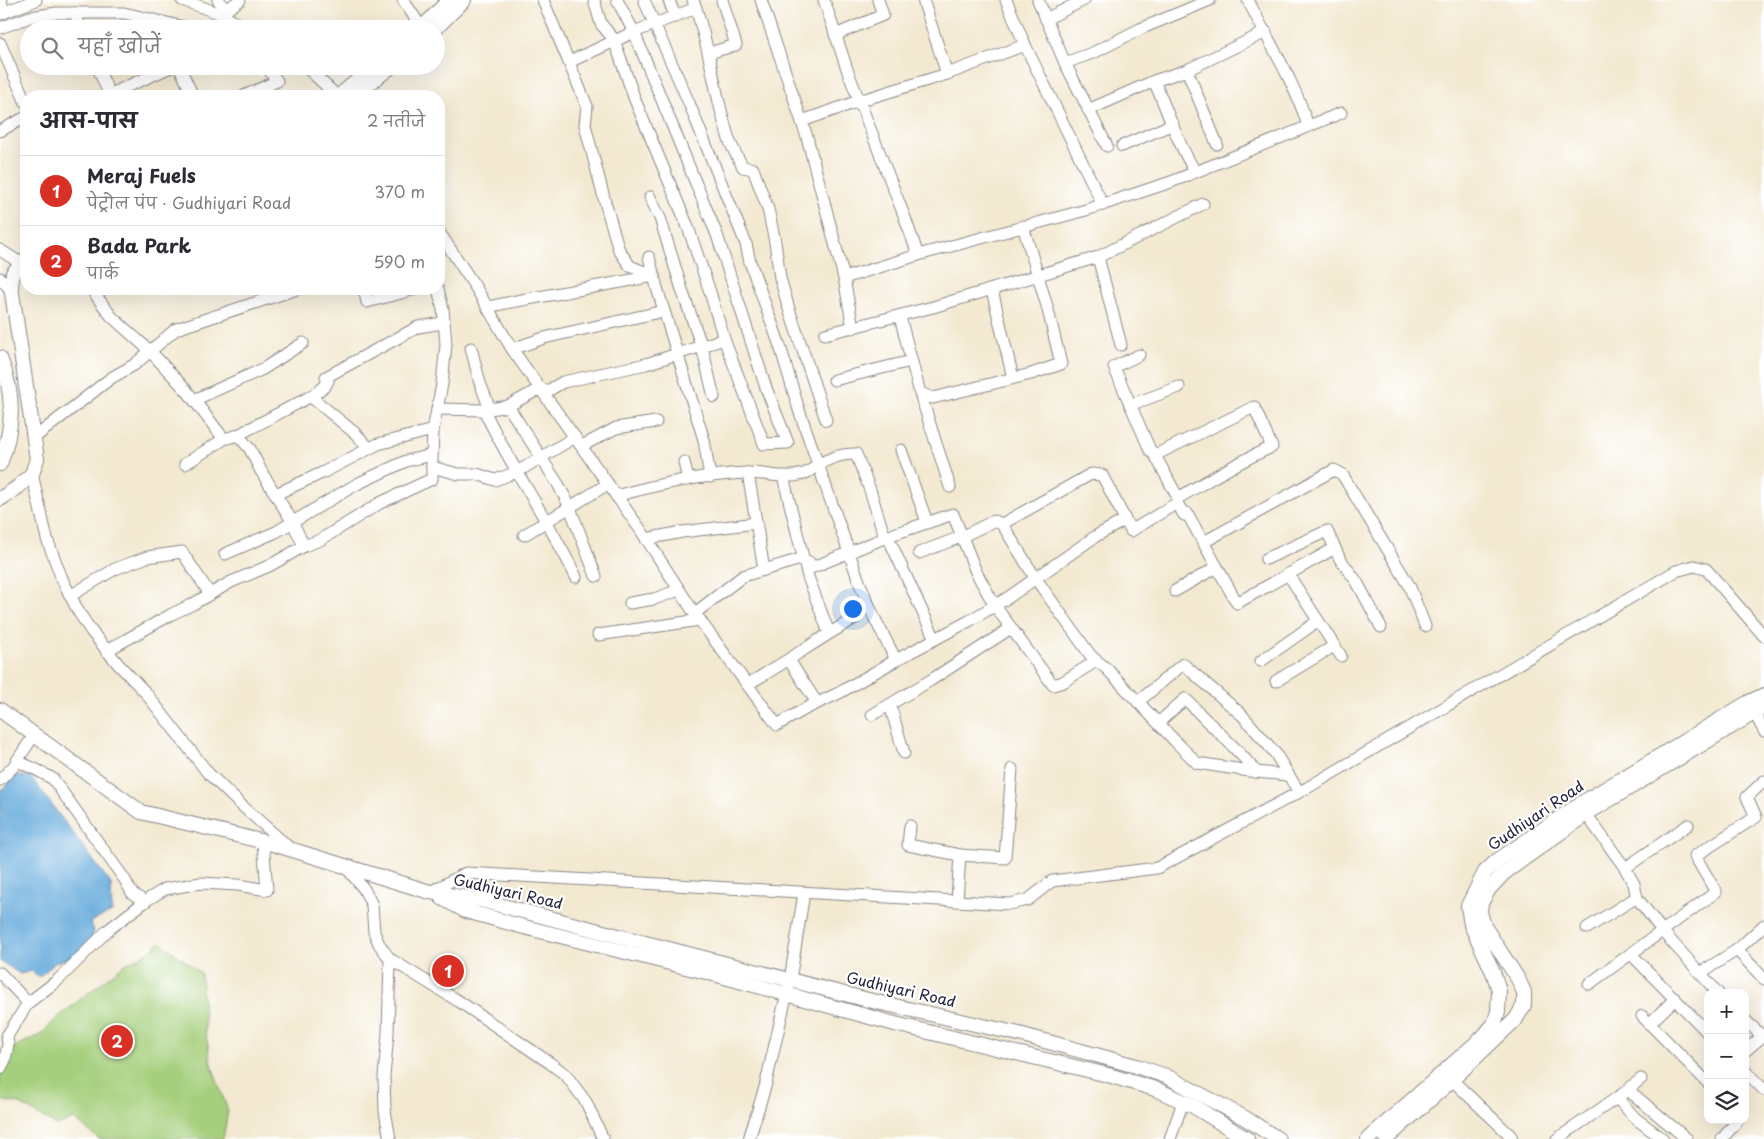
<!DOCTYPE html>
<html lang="hi">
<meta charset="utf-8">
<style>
body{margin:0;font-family:"Playpen Sans","Playpen Sans Deva",sans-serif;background:#f2f2f3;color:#2b2b33}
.controls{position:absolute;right:15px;bottom:15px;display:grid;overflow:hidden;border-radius:10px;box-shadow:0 5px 20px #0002}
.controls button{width:45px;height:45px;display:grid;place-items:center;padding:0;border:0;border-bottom:1px solid #e1e1e2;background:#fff;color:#2b2b33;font:25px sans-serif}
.you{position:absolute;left:852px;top:608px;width:18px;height:18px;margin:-12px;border:4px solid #fff;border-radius:50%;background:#1a73e8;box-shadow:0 0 0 8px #1a73e833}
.badge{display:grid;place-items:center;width:32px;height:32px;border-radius:50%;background:#d93025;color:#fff;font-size:16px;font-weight:700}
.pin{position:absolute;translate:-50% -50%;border:2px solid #fff;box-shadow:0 1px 5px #0006}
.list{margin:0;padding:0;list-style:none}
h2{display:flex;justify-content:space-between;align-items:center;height:65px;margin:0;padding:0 20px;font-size:21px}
h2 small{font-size:16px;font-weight:400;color:#7c7c81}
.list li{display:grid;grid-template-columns:32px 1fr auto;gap:15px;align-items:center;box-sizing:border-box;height:70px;padding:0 20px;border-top:1px solid #e1e1e2}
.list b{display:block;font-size:19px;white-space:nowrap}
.list p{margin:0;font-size:16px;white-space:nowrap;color:#7c7c81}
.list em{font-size:16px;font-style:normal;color:#7c7c81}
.icon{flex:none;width:28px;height:28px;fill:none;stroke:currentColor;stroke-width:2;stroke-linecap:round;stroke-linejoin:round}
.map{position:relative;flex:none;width:1764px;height:1139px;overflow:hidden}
.search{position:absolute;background:#fff;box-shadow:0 5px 20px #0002;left:20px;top:20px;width:425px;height:55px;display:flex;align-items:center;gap:12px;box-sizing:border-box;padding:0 18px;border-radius:28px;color:#7c7c81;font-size:19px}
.panel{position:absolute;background:#fff;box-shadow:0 5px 20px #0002;left:20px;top:90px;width:425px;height:205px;border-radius:20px}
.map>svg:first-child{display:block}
.green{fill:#a5cf7b;stroke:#64785b}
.water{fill:#65aadb;stroke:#44668b}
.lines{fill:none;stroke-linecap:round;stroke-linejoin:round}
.minor-casing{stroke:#8a8686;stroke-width:13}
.tertiary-casing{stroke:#8a8686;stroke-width:16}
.minor{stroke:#fff;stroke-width:11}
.tertiary{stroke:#fff;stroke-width:14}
.labels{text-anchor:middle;stroke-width:4.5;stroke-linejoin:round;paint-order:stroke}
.street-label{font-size:15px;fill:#22223b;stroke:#fff}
</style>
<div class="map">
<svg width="1764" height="1139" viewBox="0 0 1764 1139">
<rect width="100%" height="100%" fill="#fff"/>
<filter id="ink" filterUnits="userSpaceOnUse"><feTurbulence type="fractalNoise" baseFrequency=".02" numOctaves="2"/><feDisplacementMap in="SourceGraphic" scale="10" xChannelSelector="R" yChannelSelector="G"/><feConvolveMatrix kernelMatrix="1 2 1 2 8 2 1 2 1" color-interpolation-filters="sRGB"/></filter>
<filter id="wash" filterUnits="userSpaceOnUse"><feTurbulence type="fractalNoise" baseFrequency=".0096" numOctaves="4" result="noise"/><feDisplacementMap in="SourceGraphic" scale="20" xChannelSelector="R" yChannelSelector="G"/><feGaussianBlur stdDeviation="1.12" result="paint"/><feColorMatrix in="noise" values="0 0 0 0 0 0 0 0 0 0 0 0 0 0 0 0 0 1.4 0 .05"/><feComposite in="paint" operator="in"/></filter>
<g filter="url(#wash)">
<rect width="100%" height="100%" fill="#f3e9d1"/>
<path class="green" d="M160,942L201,973L205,1030L212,1066L228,1111L223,1139H99L74,1119L57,1126L20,1104L0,1100V1074L12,1048L40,1035L57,1018L125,964L149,952Z"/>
<path class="water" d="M15,775L31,777L111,884L112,912L90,922L94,930L90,945L77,955L56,962L39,977L32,971L20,974L0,961V792Z"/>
</g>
<g filter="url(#ink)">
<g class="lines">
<g class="minor-casing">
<g id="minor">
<path d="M1,0L4,13"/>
<path d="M182,0L221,14L247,29"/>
<path d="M218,0L227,9"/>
<path d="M403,0L422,28"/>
<path d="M543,0L587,106L585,125L605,202L619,250L630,266L654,276"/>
<path d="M594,0L601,24L612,37L618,51L635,100L688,227L710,292L724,339L764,444L788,443L766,388L717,235L634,32L617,0"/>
<path d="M644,0L689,103L746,244L750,262L780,346L799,410L860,584L874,617L896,660"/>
<path d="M669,0L675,17"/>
<path d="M693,0C710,45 714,93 729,139C732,148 738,158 743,167L753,169L768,209L775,242L780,278L789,309L826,420"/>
<path d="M761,0L807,137L844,278L853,328"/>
<path d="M824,0L848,72L905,218L918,255"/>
<path d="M923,0L947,74"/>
<path d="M1006,0L1025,45L1103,205"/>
<path d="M1038,0L1065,63L1107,146"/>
<path d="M1248,0C1269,43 1294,80 1308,126"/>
<path d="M75,13L81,29"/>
<path d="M0,14L36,0"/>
<path d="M221,14L240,0"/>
<path d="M1046,19L1084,0"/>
<path d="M0,28L30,17L57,13H124L193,29"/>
<path d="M835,35L883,15L878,0"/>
<path d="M0,43L26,103"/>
<path d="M709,53L736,45L722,0"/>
<path d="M569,62L634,32L696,8"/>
<path d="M1065,63L1095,52L1140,29L1210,0"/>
<path d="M97,66L110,96"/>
<path d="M179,66L193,96"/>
<path d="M305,66L337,96"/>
<path d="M1187,70L1217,144"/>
<path d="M1154,81C1167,109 1176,140 1192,166"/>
<path d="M106,96L173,66"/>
<path d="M244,96L277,81L266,66"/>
<path d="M1088,110L1154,81L1187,70L1266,32"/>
<path d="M802,121L859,101L947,74L1025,45"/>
<path d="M0,131L26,117"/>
<path d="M1122,146L1173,124"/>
<path d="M650,197L660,218L683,293L702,347L714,397"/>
<path d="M439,232L476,288L512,349L640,529L693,611L777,725L807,708L839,693L896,660L969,621L1009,597L1096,536L1125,520"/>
<path d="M0,250L22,264L26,263"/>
<path d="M649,257L657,288L704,440L710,477"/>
<path d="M1098,257L1121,345"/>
<path d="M0,278L12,291"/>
<path d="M844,278L918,255L1086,210L1171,182L1341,113"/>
<path d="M91,289L112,317L150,351L187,391L224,439"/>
<path d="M364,289L367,302L416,289"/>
<path d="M992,290L1013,378"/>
<path d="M488,307L511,302L654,276"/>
<path d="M900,317L920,393L950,487"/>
<path d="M825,334L933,307L1098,257L1203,204"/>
<path d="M471,348L480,383L490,409"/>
<path d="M512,349L544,338L664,311"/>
<path d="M1139,355L1114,367L1150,450L1155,455L1178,498L1177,503L1184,515L1187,513L1237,603L1335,548"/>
<path d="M834,380L911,361"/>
<path d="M544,393L563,382L646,364L724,339"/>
<path d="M920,393L933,398L1031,374L1061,364L1047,306L1023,226"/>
<path d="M310,396L356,434L369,448"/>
<path d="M194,400L263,369L303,343"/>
<path d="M1130,405L1179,387"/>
<path d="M508,406L558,484L569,505L596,576"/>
<path d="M437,409L484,410L508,406L541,388"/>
<path d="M484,410C511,468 549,520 576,577"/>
<path d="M238,435L250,449L261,471L292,521L304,546"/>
<path d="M34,438L111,378L134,365L176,329L297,289"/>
<path d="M582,446L616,428L656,422"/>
<path d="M901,450L927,522"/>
<path d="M1155,455L1254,407L1272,447C1239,461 1209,480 1178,498"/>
<path d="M684,462L688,480"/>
<path d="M185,464L224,439L238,435L315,394L325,386L328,381L326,377L418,327L443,323"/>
<path d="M432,467L458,474H477L495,480L517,472L575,437"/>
<path d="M748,473L764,570"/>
<path d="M32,474L47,539L62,579L78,611L91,631L119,665L145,692L208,773L240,804L291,849"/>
<path d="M783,476L808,577L829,633"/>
<path d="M276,494L324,472L378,444L433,430"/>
<path d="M616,496C658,484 702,475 746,473C765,472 784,480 803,474C808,473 812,469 816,466C829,458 841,453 856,454L870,490L885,538"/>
<path d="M1002,524L1091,474L1102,475L1131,531L1177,503"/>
<path d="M524,535L608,484"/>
<path d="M888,537L935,639"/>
<path d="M646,539L682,532L757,523"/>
<path d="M1204,542L1334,470L1342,474L1409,585L1425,626"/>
<path d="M919,553L963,536L994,521L1002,524L1036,579L1091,656L1107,669L1175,741L1197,763L1256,772L1287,775"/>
<path d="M225,554L276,532L357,484L406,461L432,455"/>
<path d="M1266,559L1327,531L1340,559L1357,582L1381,627"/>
<path d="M1288,574L1341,656"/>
<path d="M1175,591L1217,567"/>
<path d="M70,596L115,569L147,557L182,552L210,594"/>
<path d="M630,603L654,599L679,590"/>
<path d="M695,613L743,576L801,559L809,562L811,568L894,534L953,514L976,572L995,606L1053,685L1063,682L1096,661"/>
<path d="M598,635L700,620"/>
<path d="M106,651L172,614L193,604L231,582L269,566L304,546L320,540L380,503L432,479V455L433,430L442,384L446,344L443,309L438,289"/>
<path d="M789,660L817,703"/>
<path d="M1261,661L1318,621"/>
<path d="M1276,681L1334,646"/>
<path d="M748,684C785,663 820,638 857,617"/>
<path d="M1138,702L1183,664L1242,715L1275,753L1299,792"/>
<path d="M890,705L904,753"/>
<path d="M1754,712L1764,731"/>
<path d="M872,715L931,680L1011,628"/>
<path d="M1158,723L1185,699C1193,705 1199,714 1207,721C1224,737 1241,753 1256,772"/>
<path d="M17,761L37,770L53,779L125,880L132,893L145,902"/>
<path d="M0,780L13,767L34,735"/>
<path d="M1586,814L1625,868L1634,884L1637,898L1663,932L1718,993"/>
<path d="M910,826L908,845L960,855"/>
<path d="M345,866L364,889L372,905L374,932L379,944L390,959L463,1004L550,1063L566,1075L586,1102L603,1139"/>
<path d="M1625,868L1688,825"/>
<path d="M430,892L466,873L483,874L1009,904L1028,900L1052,881L1157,868L1307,788L1676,571L1694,566L1706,569L1764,636"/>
<path d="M957,901L960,855L1005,858L1012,769"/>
<path d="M1587,928L1637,897"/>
<path d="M1737,950L1764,979"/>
<path d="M1631,954L1708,1033"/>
<path d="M390,959L388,1034L384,1076L385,1111L390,1139"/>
<path d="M0,973L28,1003"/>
<path d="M1700,973L1737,950L1764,925"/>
<path d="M1589,984L1716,892L1695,856L1756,817L1747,797L1764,781"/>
<path d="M1642,1016L1708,1083"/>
<path d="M1745,1020L1762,1036"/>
<path d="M1649,1024L1675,999"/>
<path d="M1745,1051L1764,1035"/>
<path d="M0,1069L5,1060L8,1044L7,1036L28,1003L58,980L108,930L147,900L165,889L201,883L238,885L267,890L263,842"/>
<path d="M1745,1071L1764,1090"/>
<path d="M1452,1080L1511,1136L1512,1139"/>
<path d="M1628,1090L1687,1139"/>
<path d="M1617,1098L1635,1118L1663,1139"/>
<path d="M749,1139L765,1087L790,980L804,893"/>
<path d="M1170,1139L1183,1102"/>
<path d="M1557,1139L1621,1095L1641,1079"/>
<path d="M1722,1139L1738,1120"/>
</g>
</g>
<g class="tertiary-casing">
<g id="tertiary">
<path d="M421,29L449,0"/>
<path d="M435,29L464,0"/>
<path d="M339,96L375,66"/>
<path d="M353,96L392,66"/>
<path d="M0,358C15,395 14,427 0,464"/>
<path d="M0,499L18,487L32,474L37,459L11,286L13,273L26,259"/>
<path d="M0,710L141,812L273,844L430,892L480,900L688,954L868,1000L1019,1034L1136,1066L1166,1076L1245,1118L1278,1139"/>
<path d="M442,898L466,911L524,927L710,973L895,1024L1108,1075L1155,1089L1193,1106L1247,1139"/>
<path d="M1368,1139L1483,1037L1494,1024L1498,1012L1499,990L1493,972L1471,925L1468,906L1485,872L1498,860L1580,804L1749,702L1764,695"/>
<path d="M1386,1139L1452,1080L1516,1019L1524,1005V992L1518,979L1484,926L1480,912L1481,903L1489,889L1504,873L1586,814L1764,707"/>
</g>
</g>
<use href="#minor" class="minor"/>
<use href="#tertiary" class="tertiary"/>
</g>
</g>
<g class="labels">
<g class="street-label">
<text transform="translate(1536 816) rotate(-34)" y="5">Gudhiyari Road</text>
<text transform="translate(508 892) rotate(13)" y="5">Gudhiyari Road</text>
<text transform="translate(901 990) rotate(13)" y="5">Gudhiyari Road</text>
</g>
</g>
</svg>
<div class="controls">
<button>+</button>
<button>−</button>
<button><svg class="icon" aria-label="layers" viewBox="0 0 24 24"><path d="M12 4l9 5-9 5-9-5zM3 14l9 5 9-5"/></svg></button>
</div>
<div class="you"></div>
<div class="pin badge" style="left:448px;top:971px">1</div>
<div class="pin badge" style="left:117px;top:1041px">2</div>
<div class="search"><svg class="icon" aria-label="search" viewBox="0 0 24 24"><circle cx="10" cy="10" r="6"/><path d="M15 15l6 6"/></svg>यहाँ खोजें</div>
<section class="panel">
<h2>आस-पास<small>2 नतीजे</small></h2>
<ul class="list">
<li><span class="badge">1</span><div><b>Meraj Fuels</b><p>पेट्रोल पंप · Gudhiyari Road</p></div><em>370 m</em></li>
<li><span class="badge">2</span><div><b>Bada Park</b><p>पार्क</p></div><em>590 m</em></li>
</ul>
</section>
</div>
